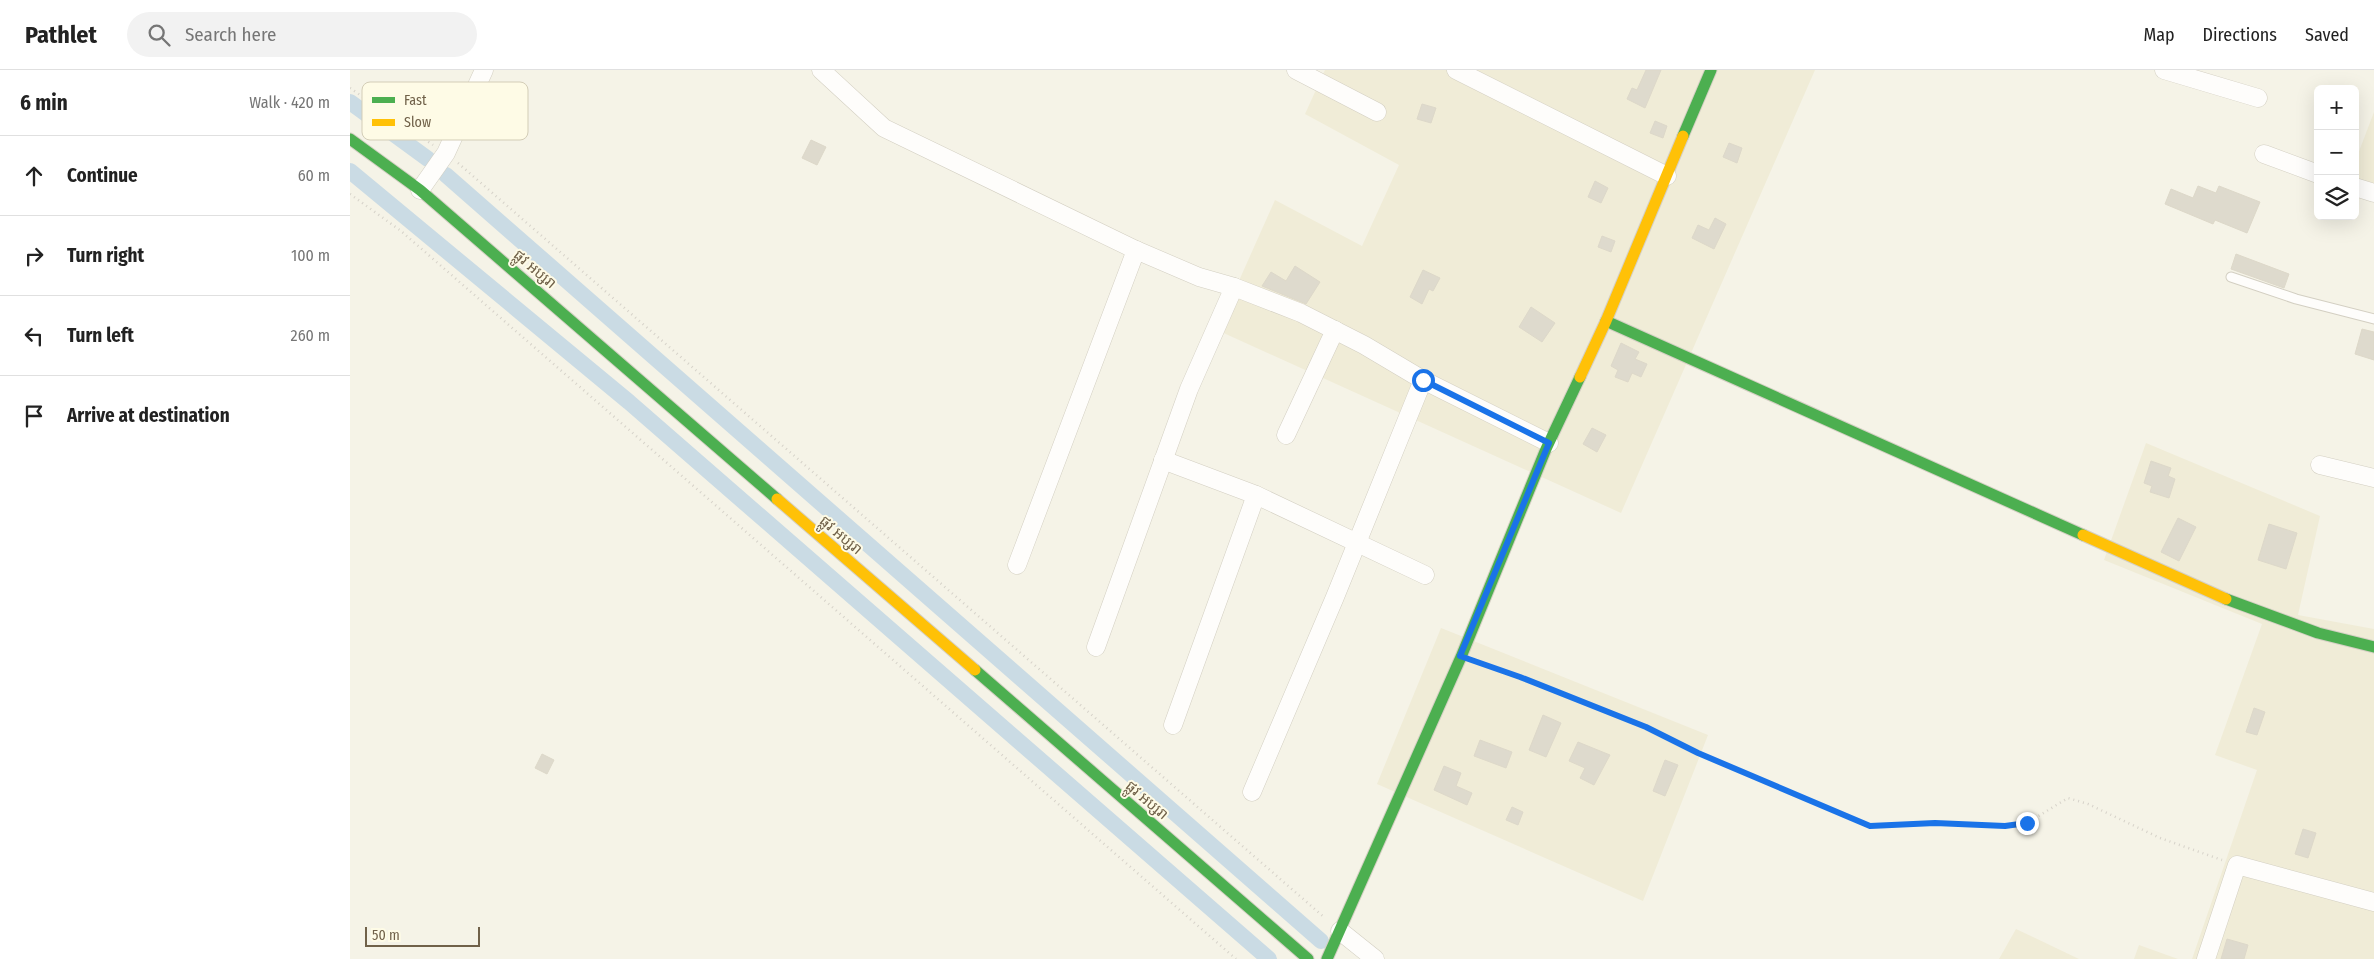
<!DOCTYPE html>
<meta charset="utf-8">
<style>
body{margin:0;font-family:"Fira Sans Condensed","Noto Sans Khmer",sans-serif;background:#f2f2f2;color:#222}
.controls{position:absolute;right:15px;top:15px;display:grid;overflow:hidden;border-radius:8px;box-shadow:0 5px 20px #0002}
.controls button{width:45px;height:45px;display:grid;place-items:center;padding:0;border:0;border-bottom:1px solid #e0e0e0;background:#fff;color:#222;font:25px sans-serif}
.scale{position:absolute;left:15px;bottom:12px;width:115px;box-sizing:border-box;padding-left:5px;border:2px solid #706149;border-top:0;font-size:14px;line-height:18px;white-space:nowrap;color:#706149;-webkit-text-stroke:4px #fefbe6;paint-order:stroke}
.stop{position:absolute;width:15px;height:15px;margin:-11px;border:4px solid #1a73e8;border-radius:50%;background:#fff}
.stop.end{background:#1a73e8;border-color:#fff;box-shadow:0 1px 5px #0008}
.list{margin:0;padding:0;list-style:none}
h2{display:flex;justify-content:space-between;align-items:center;height:65px;margin:0;padding:0 20px;font-size:21px}
h2 small{font-size:16px;font-weight:400;color:#767676}
.list li{display:grid;grid-template-columns:32px 1fr auto;gap:15px;align-items:center;box-sizing:border-box;height:80px;padding:0 20px;border-top:1px solid #e0e0e0}
.list b{display:block;font-size:19px;white-space:nowrap}
.list em{font-size:16px;font-style:normal;color:#767676}
.icon{flex:none;width:28px;height:28px;fill:none;stroke:currentColor;stroke-width:2;stroke-linecap:round;stroke-linejoin:round}
.map{position:relative;flex:none;width:2024px;height:889px;overflow:hidden}
header{display:flex;align-items:center;gap:30px;box-sizing:border-box;height:70px;padding:0 25px;background:#fff;border-bottom:1px solid #e0e0e0}
header strong{font-size:24px}
nav{display:flex;gap:28px;margin-inline-start:auto;font-size:18px}
.search{width:350px;height:45px;background:#f2f2f2;display:flex;align-items:center;gap:12px;box-sizing:border-box;padding:0 18px;border-radius:28px;color:#767676;font-size:19px}
main{display:flex}
aside{flex:1;background:#fff}
.map>svg:first-child{display:block}
.residential{fill:#f0ecd7}
.lines{fill:none;stroke-linecap:round;stroke-linejoin:round}
.canal{stroke:#cadbe4;stroke-width:16}
.building{fill:#dedacd;stroke:#ddd8c9}
.lane-casing{stroke:#d3cfc2;stroke-width:11}
.street-casing{stroke:#d3cfc2;stroke-width:19}
.fast-casing{stroke:#d5d0c4;stroke-width:13}
.slow-casing{stroke:#d5d0c4;stroke-width:13}
.path{stroke:#d6d2c9;stroke-width:2.5;stroke-dasharray:1 4;stroke-linecap:butt}
.lane{stroke:#fefdfb;stroke-width:9}
.street{stroke:#fefdfb;stroke-width:18}
.fast{stroke:#4caf50;stroke-width:11}
.slow{stroke:#ffc107;stroke-width:11}
.route{stroke:#1a73e8;stroke-width:6}
.labels{text-anchor:middle;stroke-width:4;stroke-linejoin:round;paint-order:stroke}
.street-label{font-size:15px;fill:#706149;stroke:#fefbe6}
.key{fill:#fefbe6;stroke:#d3cdb7;stroke-width:1}
.key-label{font-size:14px;fill:#706149}
</style>
<header>
<strong>Pathlet</strong>
<div class="search"><svg class="icon" aria-label="search" viewBox="0 0 24 24"><circle cx="10" cy="10" r="6"/><path d="M15 15l6 6"/></svg>Search here</div>
<nav><a>Map</a><a>Directions</a><a>Saved</a></nav>
</header>
<main>
<aside>
<h2>6 min<small>Walk · 420 m</small></h2>
<ul class="list">
<li><svg class="icon" aria-label="ahead" viewBox="0 0 24 24"><path d="M12 20V5M6 11l6-6 6 6"/></svg><div><b>Continue</b></div><em>60 m</em></li>
<li><svg class="icon" aria-label="right" viewBox="0 0 24 24"><path d="M7 20v-9h11M14 6l5 5-5 5"/></svg><div><b>Turn right</b></div><em>100 m</em></li>
<li><svg class="icon" aria-label="left" viewBox="0 0 24 24"><path d="M17 20v-9H6M10 6l-5 5 5 5"/></svg><div><b>Turn left</b></div><em>260 m</em></li>
<li><svg class="icon" aria-label="arrive" viewBox="0 0 24 24"><path d="M6 21V4h12l-3 4 3 4H6"/></svg><div><b>Arrive at destination</b></div></li>
</ul>
</aside>
<div class="map">
<svg width="2024" height="889" viewBox="0 0 2024 889">
<rect width="100%" height="100%" fill="#f5f3e7"/>
<g class="residential">
<path d="M975,0H1465L1271,443L867,260L925,130L1012,176L1049,95L955,44Z"/>
<path d="M2024,42V128L2005,121V92Z"/>
<path d="M1796,373L1970,446L1948,545L2024,559V889H1842L1907,700L1865,685L1912,554L1754,490Z"/>
<path d="M1091,558L1358,665L1293,831L1027,714Z"/>
<path d="M1666,859L1729,889H1649Z"/>
<path d="M1789,875L1828,889H1784Z"/>
</g>
<g class="lines">
<g class="canal">
<path d="M0,32L78,89"/>
<path d="M0,101L279,332L919,889"/>
<path d="M96,105L971,871"/>
</g>
</g>
<g class="building">
<path d="M1296,0H1311L1295,38L1277,29L1282,18L1287,20Z"/>
<path d="M1072,34L1086,38L1081,53L1067,49Z"/>
<path d="M1305,51L1317,56L1313,68L1300,63Z"/>
<path d="M461,70L476,77L467,95L452,88Z"/>
<path d="M1379,73L1392,78L1387,93L1373,87Z"/>
<path d="M1245,111L1258,118L1251,133L1238,127Z"/>
<path d="M1848,116L1866,123L1869,116L1910,132L1897,163L1865,150L1863,154L1815,134L1821,119L1843,128Z"/>
<path d="M1365,148L1376,154L1364,179L1342,168L1348,155L1359,160Z"/>
<path d="M1252,166L1265,171L1261,182L1248,177Z"/>
<path d="M1886,184L1939,204L1934,218L1881,199Z"/>
<path d="M945,196L970,212L956,234L912,216L921,202L936,211Z"/>
<path d="M1073,200L1090,208L1083,221L1079,219L1072,234L1060,227Z"/>
<path d="M1181,237L1205,253L1192,272L1169,257Z"/>
<path d="M2012,259L2024,262V290L2005,284Z"/>
<path d="M1271,273L1289,282L1285,289L1297,294L1291,307L1282,303L1278,312L1265,307L1268,300L1261,296Z"/>
<path d="M1242,358L1256,365L1247,382L1233,374Z"/>
<path d="M1801,391L1821,398L1818,406L1825,409L1819,428L1800,422L1802,416L1794,413Z"/>
<path d="M1828,448L1846,457L1829,491L1811,482Z"/>
<path d="M1919,454L1947,463L1936,499L1908,490Z"/>
<path d="M1904,638L1915,642L1907,665L1896,662Z"/>
<path d="M1193,645L1211,653L1196,687L1179,680Z"/>
<path d="M1130,670L1162,682L1156,698L1124,686Z"/>
<path d="M1228,672L1260,685L1244,715L1230,708L1235,698L1219,691Z"/>
<path d="M192,684L204,690L197,704L185,698Z"/>
<path d="M1315,690L1328,695L1315,726L1303,721Z"/>
<path d="M1094,696L1111,703L1106,716L1122,723L1117,735L1084,720Z"/>
<path d="M1162,737L1173,742L1168,755L1156,750Z"/>
<path d="M1953,759L1966,763L1958,788L1945,784Z"/>
<path d="M1877,869L1898,875L1894,889H1871Z"/>
</g>
<g class="lines">
<g class="lane-casing">
<path id="lane" d="M1881,207L1946,229L2024,249"/>
</g>
<g class="street-casing">
<g id="street">
<path d="M471,0L534,58L786,180L849,207L884,217L951,243L1014,275L1073,310L1199,373"/>
<path d="M946,0L1027,42"/>
<path d="M1106,0L1317,106"/>
<path d="M1814,0L1908,28"/>
<path d="M1914,84L1968,104"/>
<path d="M2005,117L2024,123"/>
<path d="M70,120L96,83L134,0"/>
<path d="M936,365L985,260"/>
<path d="M813,390L906,425L1075,505"/>
<path d="M1970,395L2024,408"/>
<path d="M667,495L786,180"/>
<path d="M746,577L839,319L884,217"/>
<path d="M823,655L906,425"/>
<path d="M902,722L985,527L1073,310"/>
<path d="M990,861L1025,889"/>
<path d="M1856,889L1887,795L2024,832"/>
</g>
</g>
<g class="fast-casing">
<g id="fast">
<path d="M1333,66L1361,0"/>
<path d="M0,69L70,120L427,429"/>
<path d="M1256,251L1733,465"/>
<path d="M1876,529L1968,563L2024,577"/>
<path d="M625,600L958,889"/>
<path d="M977,889L1111,587L1196,379L1230,307"/>
</g>
</g>
<g class="slow-casing">
<g id="slow">
<path d="M1230,307L1256,251L1333,66"/>
<path d="M427,429L625,600"/>
<path d="M1733,465L1876,529"/>
</g>
</g>
<g class="path">
<path d="M0,18L83,75"/>
<path d="M108,93L975,848"/>
<path d="M0,124L51,161L886,889"/>
<path d="M1129,593L1296,657L1348,683L1520,756L1585,753L1668,756L1677,753L1718,728L1738,734L1810,768L1872,790"/>
</g>
<use href="#lane" class="lane"/>
<use href="#street" class="street"/>
<use href="#fast" class="fast"/>
<use href="#slow" class="slow"/>
</g>
<g class="lines">
<path class="route" d="M1073,310L1199,373L1110,586L1170,607L1296,657L1348,683L1520,756L1585,753L1655,756L1677,753"/>
</g>
<g class="labels">
<g class="street-label">
<text transform="translate(185 199) rotate(41)" y="5">ផ្លូវ អប្សរា</text>
<text transform="translate(491 465) rotate(41)" y="5">ផ្លូវ អប្សរា</text>
<text transform="translate(797 730) rotate(41)" y="5">ផ្លូវ អប្សរា</text>
</g>
</g>
<rect x="12" y="12" width="166" height="58" rx="8" class="key"/>
<rect x="22" y="27" width="23" height="6" fill="#4caf50"/>
<rect x="22" y="49" width="23" height="7" fill="#ffc107"/>
<g class="key-label">
<text x="54" y="35">Fast</text>
<text x="54" y="57">Slow</text>
</g>
</svg>
<div class="controls">
<button>+</button>
<button>−</button>
<button><svg class="icon" aria-label="layers" viewBox="0 0 24 24"><path d="M12 4l9 5-9 5-9-5zM3 14l9 5 9-5"/></svg></button>
</div>
<div class="scale">50 m</div>
<div class="stop" style="left:1073px;top:310px"></div>
<div class="stop end" style="left:1677px;top:753px"></div>
</div>
</main>
